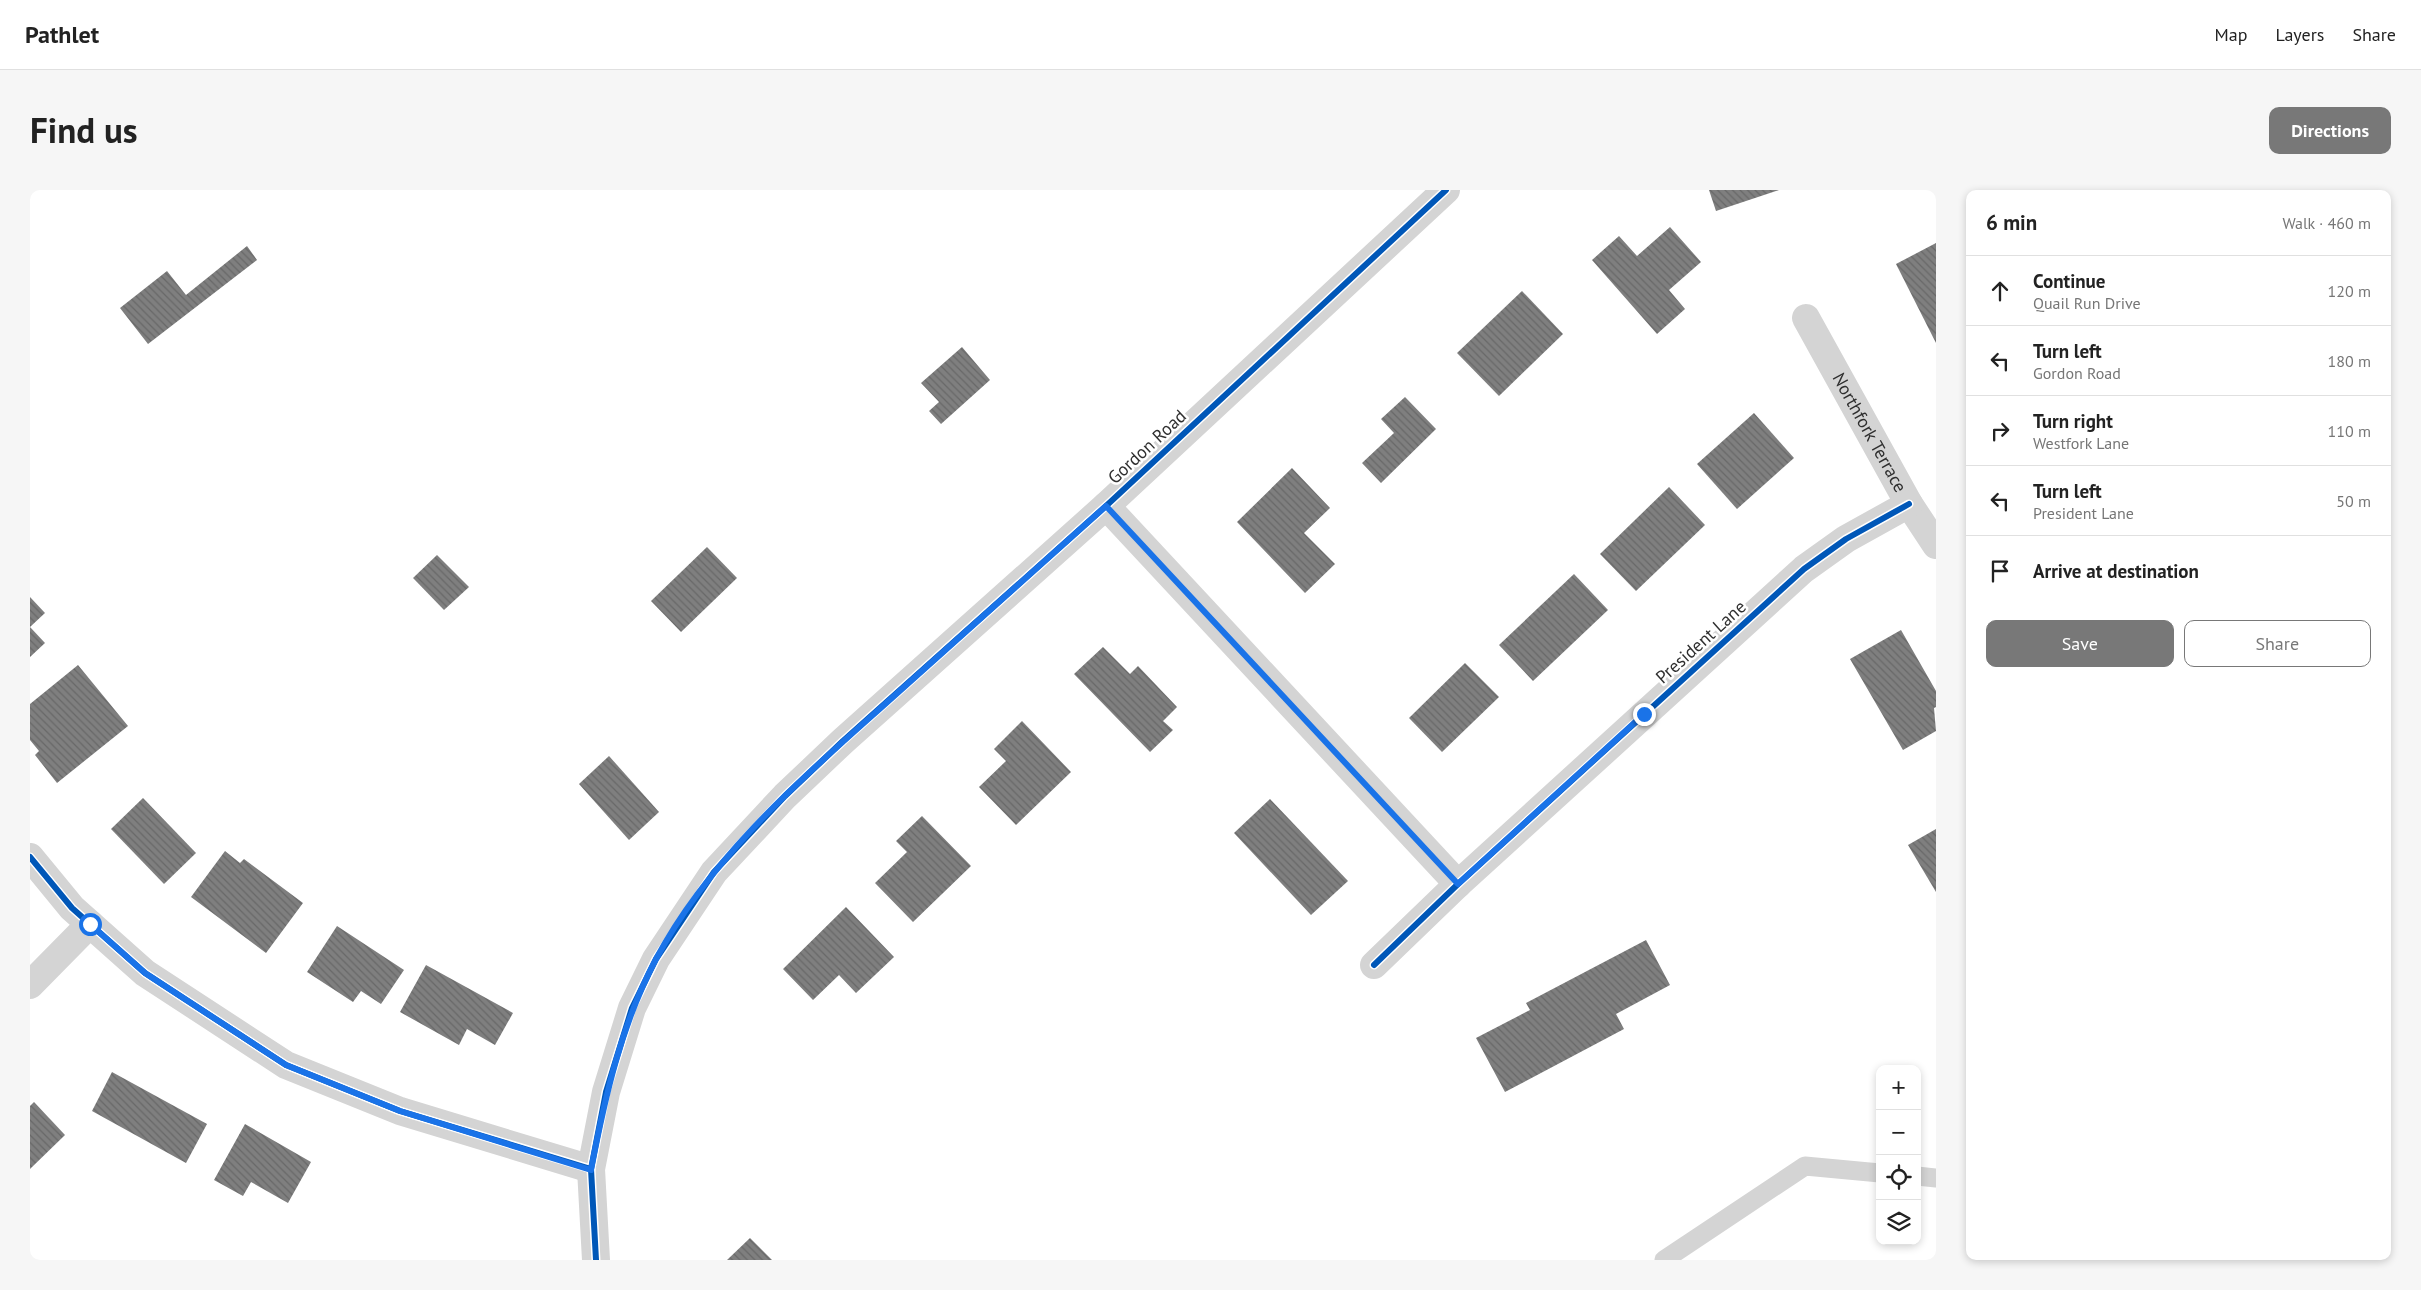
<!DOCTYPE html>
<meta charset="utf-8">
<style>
body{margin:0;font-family:"PT Sans",sans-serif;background:#f6f6f6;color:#222}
.controls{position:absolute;right:15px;bottom:15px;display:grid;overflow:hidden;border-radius:10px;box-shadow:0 2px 8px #0003}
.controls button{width:45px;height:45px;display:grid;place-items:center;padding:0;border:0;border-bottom:1px solid #e0e0e0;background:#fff;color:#222;font:25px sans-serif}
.stop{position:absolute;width:15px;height:15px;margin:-11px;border:4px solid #1a73e8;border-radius:50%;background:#fff}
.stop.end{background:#1a73e8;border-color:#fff;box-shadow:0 1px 5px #0008}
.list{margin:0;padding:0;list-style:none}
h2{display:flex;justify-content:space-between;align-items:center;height:65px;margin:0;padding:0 20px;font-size:21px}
h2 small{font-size:16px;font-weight:400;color:#767676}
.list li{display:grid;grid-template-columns:32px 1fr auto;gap:15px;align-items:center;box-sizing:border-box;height:70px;padding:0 20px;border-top:1px solid #e0e0e0}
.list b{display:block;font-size:19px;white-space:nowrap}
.list p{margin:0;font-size:16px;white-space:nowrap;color:#767676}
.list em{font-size:16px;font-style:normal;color:#767676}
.actions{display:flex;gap:10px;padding:15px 20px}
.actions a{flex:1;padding:11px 0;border:1px solid #787878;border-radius:10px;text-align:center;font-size:18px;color:#787878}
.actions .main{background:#787878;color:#fff}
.icon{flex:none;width:28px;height:28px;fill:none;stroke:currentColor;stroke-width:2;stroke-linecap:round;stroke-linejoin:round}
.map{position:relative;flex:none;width:1906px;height:1070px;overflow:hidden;border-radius:10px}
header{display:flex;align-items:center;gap:30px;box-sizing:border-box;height:70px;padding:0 25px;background:#fff;border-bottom:1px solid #e0e0e0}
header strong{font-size:24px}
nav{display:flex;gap:28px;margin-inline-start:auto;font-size:18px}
.intro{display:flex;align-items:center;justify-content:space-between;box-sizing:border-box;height:120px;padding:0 30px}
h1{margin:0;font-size:35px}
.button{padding:12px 22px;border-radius:10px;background:#787878;color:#fff;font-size:18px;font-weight:700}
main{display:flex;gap:30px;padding:0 30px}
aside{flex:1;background:#fff;border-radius:10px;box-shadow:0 2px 8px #0003}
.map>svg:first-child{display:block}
.building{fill:url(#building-back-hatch)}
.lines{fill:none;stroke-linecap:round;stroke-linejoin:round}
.service{stroke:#d4d4d4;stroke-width:19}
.minor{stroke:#d4d4d4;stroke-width:28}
.tertiary{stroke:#d4d4d4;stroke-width:28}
.cycleway-casing{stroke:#fff;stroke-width:9}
.cycleway{stroke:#0057b8;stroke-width:6}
.route{stroke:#1a73e8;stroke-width:6}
.labels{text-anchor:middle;stroke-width:5;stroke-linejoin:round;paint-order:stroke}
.street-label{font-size:18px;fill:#2f2f2f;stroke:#fff}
</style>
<header>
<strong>Pathlet</strong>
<nav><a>Map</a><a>Layers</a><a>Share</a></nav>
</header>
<div class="intro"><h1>Find us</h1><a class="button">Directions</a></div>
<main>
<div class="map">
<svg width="1906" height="1070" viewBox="0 0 1906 1070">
<defs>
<pattern id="building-back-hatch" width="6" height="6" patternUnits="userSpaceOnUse" patternTransform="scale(1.25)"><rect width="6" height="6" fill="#7f7f7f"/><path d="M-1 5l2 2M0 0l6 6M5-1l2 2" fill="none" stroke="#686868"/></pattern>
</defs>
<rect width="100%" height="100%" fill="#fff"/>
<g class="building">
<path d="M1679,0H1749L1686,21Z"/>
<path d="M1640,37L1671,72L1639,100L1655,119L1627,144L1562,70L1589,46L1607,66Z"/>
<path d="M1906,53V153L1866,74Z"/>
<path d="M217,56L227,70L118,154L90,118L137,81L156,105Z"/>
<path d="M1492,101L1533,144L1469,206L1427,163Z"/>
<path d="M932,157L960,190L911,234L899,221L909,212L891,193Z"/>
<path d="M1375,207L1406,239L1351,293L1332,273L1364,243L1351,229Z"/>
<path d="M1724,223L1764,268L1707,319L1667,274Z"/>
<path d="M1262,278L1300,318L1274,343L1305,374L1275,403L1207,332Z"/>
<path d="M1639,297L1675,335L1606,401L1570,364Z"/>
<path d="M677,357L707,388L651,442L621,411Z"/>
<path d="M407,365L439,397L414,420L383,388Z"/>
<path d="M1544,384L1578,420L1503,491L1469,455Z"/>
<path d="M0,407L15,423L0,437L15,453L0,467Z"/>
<path d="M1871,440L1906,501V517L1904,518L1906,541L1873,560L1820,469Z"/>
<path d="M1073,457L1100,484L1108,476L1147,517L1133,531L1143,540L1120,562L1044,484Z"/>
<path d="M1435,473L1469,507L1412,562L1379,528Z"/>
<path d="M48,475L98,536L27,593L5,565L9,561L0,550V514Z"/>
<path d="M992,531L1041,582L986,635L949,597L976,571L964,559Z"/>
<path d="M579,566L629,622L599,650L549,594Z"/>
<path d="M113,608L166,663L134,694L81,639Z"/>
<path d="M1240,609L1318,691L1281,725L1204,643Z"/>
<path d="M892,626L941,676L883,732L845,693L877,662L866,651Z"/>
<path d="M1906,639V702L1878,655Z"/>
<path d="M195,661L210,673L214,669L273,713L236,763L161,707Z"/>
<path d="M816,717L864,767L826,803L809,785L783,810L753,779Z"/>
<path d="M307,736L374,780L351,814L331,801L323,812L277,782Z"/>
<path d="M1616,750L1640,795L1586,824L1594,839L1475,902L1446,848L1500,820L1496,813Z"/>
<path d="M396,775L483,823L465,855L437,839L429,855L370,822Z"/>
<path d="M82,882L177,934L156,973L62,921Z"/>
<path d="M4,912L35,945L0,979V916Z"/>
<path d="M215,934L281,972L258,1013L221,992L213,1006L184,990Z"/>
<path d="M720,1048L742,1070H697Z"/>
</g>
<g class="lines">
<g class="service">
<path d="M1887,986L1906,988"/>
<path d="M1634,1070L1775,976L1850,983"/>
</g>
<g class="minor">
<path id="s1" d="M1776,128L1879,314L1906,355"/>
<path d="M1076,316L1428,694"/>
<path d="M0,667L42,718L115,783L256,875L370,921L561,979"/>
<path d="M1344,775L1428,694L1774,379L1816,349L1879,314"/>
<path d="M0,795L60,734"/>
</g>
<path class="tertiary" d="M566,1070L561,979L576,902L602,818L626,769L684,682L755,606L813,551L1076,316L1416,0"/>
<g class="cycleway-casing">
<g id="cycleway">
<path d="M0,667L42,718L115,783L256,875L370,921L561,979"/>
<path d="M1344,775L1428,694L1774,379L1816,349L1879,314"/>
<path d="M566,1070L561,979L576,902L602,818L626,769L684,682L755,606L813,551L1076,316L1416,0"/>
</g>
</g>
<use href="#cycleway" class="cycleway"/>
</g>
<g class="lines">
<path class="route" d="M60,734L115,783L256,875L370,921L561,980C575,907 591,835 626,769C682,664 776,585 863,507C934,443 1005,380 1076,316L1428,694L1614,524"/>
</g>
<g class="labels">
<g class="street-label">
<text dy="6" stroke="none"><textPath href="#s1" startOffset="131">Northfork Terrace</textPath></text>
<text transform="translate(1117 257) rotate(-43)" y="6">Gordon Road</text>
<text transform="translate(1671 452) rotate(-42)" y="6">President Lane</text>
</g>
</g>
</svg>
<div class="controls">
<button>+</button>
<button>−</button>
<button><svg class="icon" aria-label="locate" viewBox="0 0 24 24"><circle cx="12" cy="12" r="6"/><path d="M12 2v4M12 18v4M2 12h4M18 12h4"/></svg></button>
<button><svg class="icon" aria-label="layers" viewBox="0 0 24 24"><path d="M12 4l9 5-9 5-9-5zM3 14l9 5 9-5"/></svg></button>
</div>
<div class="stop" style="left:60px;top:734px"></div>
<div class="stop end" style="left:1614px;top:524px"></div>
</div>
<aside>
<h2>6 min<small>Walk · 460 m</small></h2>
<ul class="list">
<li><svg class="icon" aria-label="ahead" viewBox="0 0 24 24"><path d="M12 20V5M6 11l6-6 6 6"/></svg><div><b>Continue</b><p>Quail Run Drive</p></div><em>120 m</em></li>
<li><svg class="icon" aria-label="left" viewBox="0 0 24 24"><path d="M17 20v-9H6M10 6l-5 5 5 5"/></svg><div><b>Turn left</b><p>Gordon Road</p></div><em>180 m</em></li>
<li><svg class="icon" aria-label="right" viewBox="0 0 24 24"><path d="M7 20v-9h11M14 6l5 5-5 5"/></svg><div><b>Turn right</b><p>Westfork Lane</p></div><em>110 m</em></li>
<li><svg class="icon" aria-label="left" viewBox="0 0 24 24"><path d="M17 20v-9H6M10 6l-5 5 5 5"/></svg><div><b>Turn left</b><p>President Lane</p></div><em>50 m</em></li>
<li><svg class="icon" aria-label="arrive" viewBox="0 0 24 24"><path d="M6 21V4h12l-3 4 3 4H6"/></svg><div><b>Arrive at destination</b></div></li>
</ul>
<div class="actions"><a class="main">Save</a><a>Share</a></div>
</aside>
</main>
